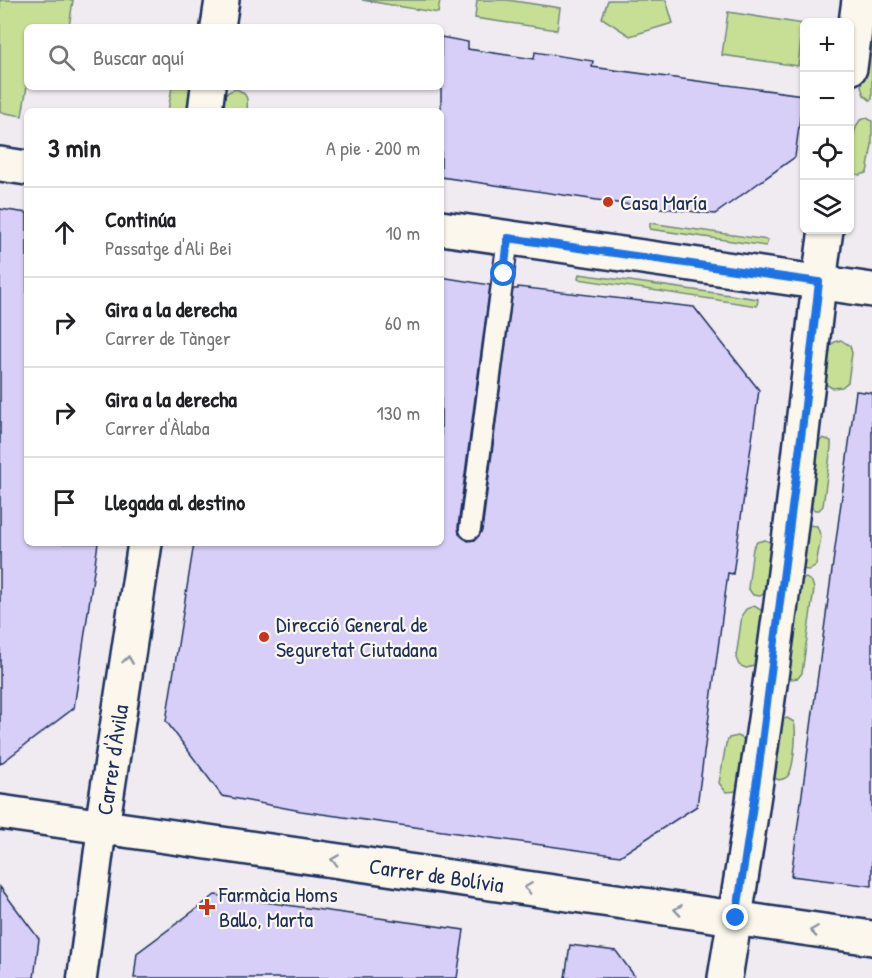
<!DOCTYPE html>
<html lang="es">
<meta charset="utf-8">
<style>
body{margin:0;font-family:"Patrick Hand",sans-serif;background:#f6f6f6;color:#202124}
.controls{position:absolute;right:18px;top:18px;display:grid;overflow:hidden;border-radius:9px;box-shadow:0 2px 4px #0004}
.controls button{width:54px;height:54px;display:grid;place-items:center;padding:0;border:0;border-bottom:2px solid #e0e0e0;background:#fff;color:#202124;font:30px sans-serif}
.stop{position:absolute;width:18px;height:18px;margin:-14px;border:4px solid #1a73e8;border-radius:50%;background:#fff}
.stop.end{background:#1a73e8;border-color:#fff;box-shadow:0 2px 6px #0008}
.list{margin:0;padding:0;list-style:none}
h2{display:flex;justify-content:space-between;align-items:center;height:78px;margin:0;padding:0 24px;font-size:26px}
h2 small{font-size:20px;font-weight:400;color:#757577}
.list li{display:grid;grid-template-columns:39px 1fr auto;gap:18px;align-items:center;box-sizing:border-box;height:90px;padding:0 24px;border-top:2px solid #e0e0e0}
.list b{display:block;font-size:22px;white-space:nowrap}
.list p{margin:0;font-size:20px;white-space:nowrap;color:#757577}
.list em{font-size:20px;font-style:normal;color:#757577}
.icon{flex:none;width:33px;height:33px;fill:none;stroke:currentColor;stroke-width:2;stroke-linecap:round;stroke-linejoin:round}
.map{position:relative;flex:none;width:872px;height:978px;overflow:hidden}
.search{position:absolute;background:#fff;box-shadow:0 2px 4px #0004;left:24px;top:24px;width:420px;height:66px;display:flex;align-items:center;gap:15px;box-sizing:border-box;padding:0 21px;border-radius:9px;color:#757577;font-size:22px}
.panel{position:absolute;background:#fff;box-shadow:0 2px 4px #0004;left:24px;top:108px;width:420px;height:438px;border-radius:9px}
.map>svg:first-child{display:block}
.green{fill:#c7df95;stroke:#71877a;stroke-width:1.5}
.building{fill:#d8cff8;stroke:#1b2f5e;stroke-width:1.5}
.lines{fill:none;stroke-linecap:round;stroke-linejoin:round}
.service-casing{stroke:#1b2f5e;stroke-width:24}
.pedestrian-casing{stroke:#1b2f5e;stroke-width:33}
.minor-casing{stroke:#1b2f5e;stroke-width:38}
.tertiary-casing{stroke:#1b2f5e;stroke-width:38}
.service{stroke:#fbf7ec;stroke-width:20}
.pedestrian{stroke:#fbf7ec;stroke-width:28}
.minor{stroke:#fbf7ec;stroke-width:33}
.tertiary{stroke:#fbf7ec;stroke-width:33}
.oneway{stroke:#8b93a5}
.route{stroke:#1a73e8;stroke-width:8}
.poi-dot{fill:#c8321e;stroke:#fbf7ec;stroke-width:2}
.labels{text-anchor:middle;stroke-width:4.5;stroke-linejoin:round;paint-order:stroke}
.poi-label{font-size:22px;fill:#1b2f5e;stroke:#fbf7ec;text-anchor:start}
.street-label{font-size:22px;fill:#1b2f5e;stroke:#fbf7ec}
</style>
<div class="map">
<svg width="872" height="978" viewBox="0 0 872 978">
<rect width="100%" height="100%" fill="#f0ebf0"/>
<filter id="ink" filterUnits="userSpaceOnUse"><feTurbulence type="fractalNoise" baseFrequency=".0167" numOctaves="2"/><feDisplacementMap in="SourceGraphic" scale="12" xChannelSelector="R" yChannelSelector="G"/><feConvolveMatrix kernelMatrix="1 2 1 2 8 2 1 2 1" color-interpolation-filters="sRGB"/></filter>
<g filter="url(#ink)">
<g class="green">
<path d="M0,0H73L69,27H27V86L22,116L0,112Z"/>
<path d="M362,0H440L438,13Z"/>
<path d="M477,0H507L560,8L557,30L475,18Z"/>
<path d="M608,0H666L673,23L630,36L602,18Z"/>
<path d="M728,12L803,24L798,66L722,55Z"/>
<path d="M872,33V99L870,100L864,95L861,87L868,37Z"/>
<path d="M172,87H192L191,111H168Z"/>
<path d="M236,89C248,93 248,100 247,111H222C223,99 223,92 236,89Z"/>
<path d="M867,118L872,121V145L867,173L859,175L853,172C848,159 852,131 860,120Z"/>
<path d="M650,223L768,240L766,246L650,229Z"/>
<path d="M579,274L758,299L757,306L578,279Z"/>
<path d="M841,340L850,346L852,353L848,382L842,387L832,388L824,383C825,364 820,344 841,340Z"/>
<path d="M823,438L831,441V447L823,506L819,510H815L811,507V501L819,442Z"/>
<path d="M807,525L817,526L821,537L816,565L809,570L802,569L799,565Z"/>
<path d="M765,540L772,543L774,550L769,590L760,596L753,595L748,588L753,548L757,542Z"/>
<path d="M806,578L812,582L814,589L802,673L798,678L791,679L785,676L799,580Z"/>
<path d="M754,606L761,610C765,620 762,650 758,660C756,666 752,667 746,668L739,665L736,658L742,615L746,609Z"/>
<path d="M787,718L794,722C797,732 794,762 790,772C788,778 784,779 779,780L772,777L778,721Z"/>
<path d="M738,736L745,740L747,747L742,786L738,791L726,792L719,783L726,744L729,738Z"/>
</g>
<g class="building">
<path d="M441,37L468,42V49L534,59L535,52L593,61L592,67L803,95L795,157L715,214L624,204L441,177Z"/>
<path d="M0,209L27,213V543H98L74,708L0,764Z"/>
<path d="M441,277L490,285L458,527L459,534L468,541L475,540L482,531L513,289H518V287L694,307L759,390L733,574L728,573L697,806L620,856L301,811L222,796L166,721L194,543H441Z"/>
<path d="M856,391L872,393V886L791,876Z"/>
<path d="M0,887L39,939L34,978H0Z"/>
<path d="M215,895L464,930L457,978H134L137,953Z"/>
<path d="M570,945L616,951L636,978H565Z"/>
</g>
<g class="lines">
<g class="service-casing">
<path id="service" d="M470,529L508,238"/>
</g>
<g class="pedestrian-casing">
<path id="pedestrian" d="M82,978L102,827"/>
</g>
<g class="minor-casing">
<g id="minor">
<path d="M218,27L222,0"/>
<path d="M850,68L859,0"/>
<path d="M205,111L208,87"/>
<path id="s1" d="M0,812L872,938"/>
<path id="s2" d="M102,827L145,543"/>
<path d="M725,978C756,791 783,603 804,415C812,353 817,291 826,230"/>
</g>
</g>
<g class="tertiary-casing">
<g id="tertiary">
<path d="M0,164L27,168"/>
<path d="M441,228L872,290"/>
</g>
</g>
<use href="#service" class="service"/>
<use href="#pedestrian" class="pedestrian"/>
<use href="#minor" class="minor"/>
<use href="#tertiary" class="tertiary"/>
</g>
<defs><path id="oneway-chevron" d="M-2-3.5L2.5 0L-2 3.5" fill="none" stroke-width="1.6" stroke-linecap="round" stroke-linejoin="round" transform="scale(1.5)"/></defs>
<g class="oneway">
<use href="#oneway-chevron" transform="translate(128 660) rotate(-82)"/>
<use href="#oneway-chevron" transform="translate(335 860) rotate(-172)"/>
<use href="#oneway-chevron" transform="translate(528 888) rotate(-172)"/>
<use href="#oneway-chevron" transform="translate(678 910) rotate(-172)"/>
<use href="#oneway-chevron" transform="translate(814 931) rotate(-172)"/>
</g>
</g>
<g class="lines" filter="url(#ink)">
<path class="route" d="M504,274L508,238L819,282L804,414L759,766L736,918"/>
</g>
<g class="poi-dot">
<circle cx="608" cy="202" r="6"/>
<circle cx="264" cy="637" r="6"/>
<path d="M204 898h6v6h6v6h-6v6h-6v-6h-6v-6h6z"/>
</g>
<g class="labels">
<g class="poi-label">
<text x="620" y="210">Casa María</text>
<text x="276" y="632">Direcció General de<tspan x="276" dy="25">Seguretat Ciutadana</tspan></text>
<text x="219" y="902">Farmàcia Homs<tspan x="219" dy="25">Ballo, Marta</tspan></text>
</g>
<g class="street-label">
<text dy="8" stroke="none"><textPath href="#s2" startOffset="68">Carrer d'Àvila</textPath></text>
<text dy="8" stroke="none"><textPath href="#s1" startOffset="441">Carrer de Bolívia</textPath></text>
</g>
</g>
</svg>
<div class="controls">
<button>+</button>
<button>−</button>
<button><svg class="icon" aria-label="locate" viewBox="0 0 24 24"><circle cx="12" cy="12" r="6"/><path d="M12 2v4M12 18v4M2 12h4M18 12h4"/></svg></button>
<button><svg class="icon" aria-label="layers" viewBox="0 0 24 24"><path d="M12 4l9 5-9 5-9-5zM3 14l9 5 9-5"/></svg></button>
</div>
<div class="stop" style="left:504px;top:274px"></div>
<div class="stop end" style="left:736px;top:918px"></div>
<div class="search"><svg class="icon" aria-label="search" viewBox="0 0 24 24"><circle cx="10" cy="10" r="6"/><path d="M15 15l6 6"/></svg>Buscar aquí</div>
<section class="panel">
<h2>3 min<small>A pie · 200 m</small></h2>
<ul class="list">
<li><svg class="icon" aria-label="ahead" viewBox="0 0 24 24"><path d="M12 20V5M6 11l6-6 6 6"/></svg><div><b>Continúa</b><p>Passatge d'Ali Bei</p></div><em>10 m</em></li>
<li><svg class="icon" aria-label="right" viewBox="0 0 24 24"><path d="M7 20v-9h11M14 6l5 5-5 5"/></svg><div><b>Gira a la derecha</b><p>Carrer de Tànger</p></div><em>60 m</em></li>
<li><svg class="icon" aria-label="right" viewBox="0 0 24 24"><path d="M7 20v-9h11M14 6l5 5-5 5"/></svg><div><b>Gira a la derecha</b><p>Carrer d'Àlaba</p></div><em>130 m</em></li>
<li><svg class="icon" aria-label="arrive" viewBox="0 0 24 24"><path d="M6 21V4h12l-3 4 3 4H6"/></svg><div><b>Llegada al destino</b></div></li>
</ul>
</section>
</div>
